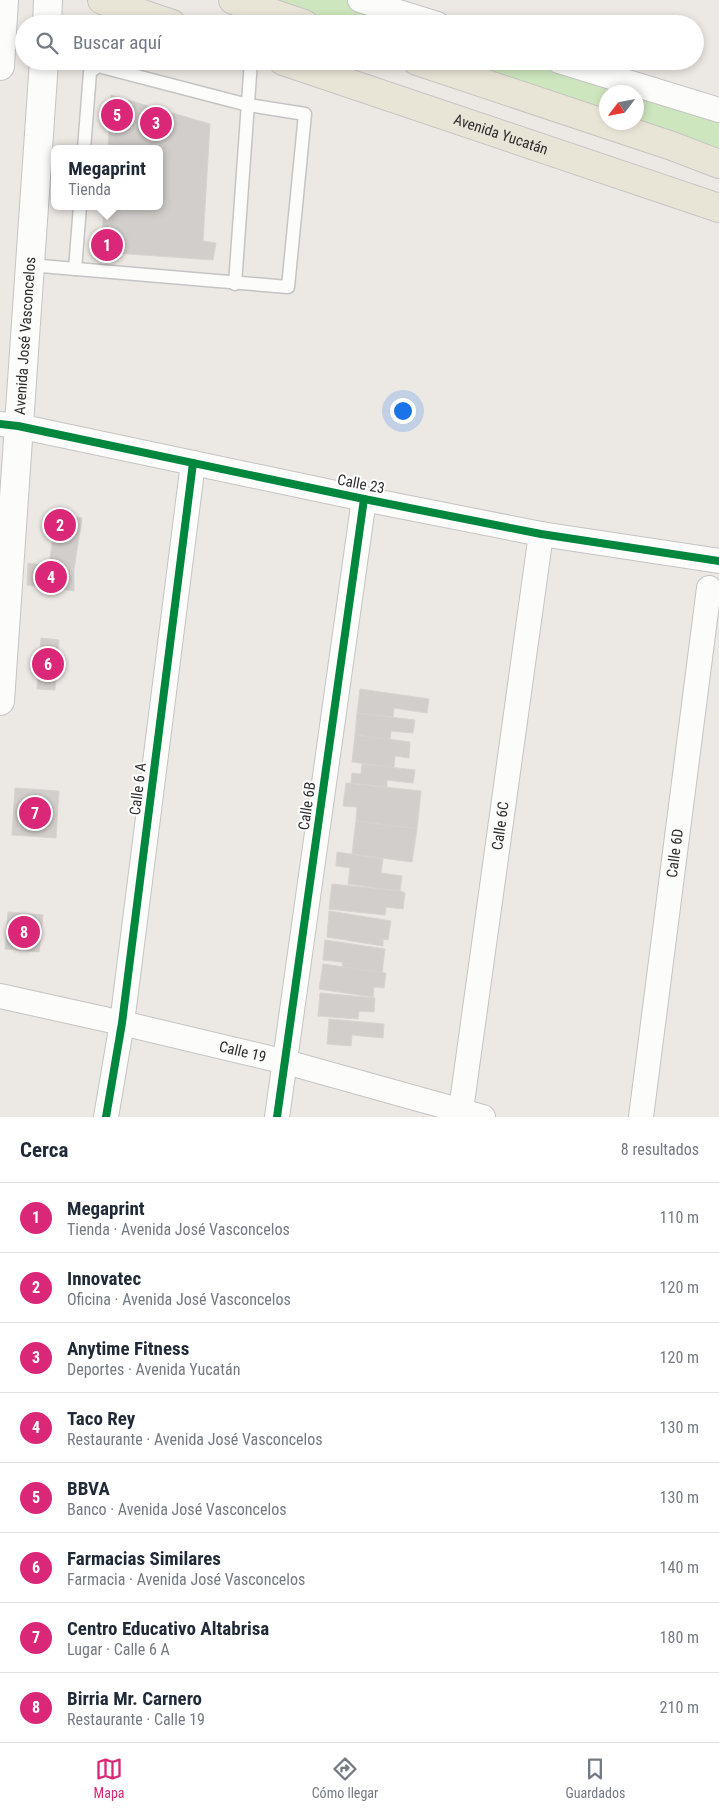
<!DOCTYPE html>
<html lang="es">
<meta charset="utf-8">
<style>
body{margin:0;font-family:"Roboto Condensed",sans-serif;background:#f6f6f7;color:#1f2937}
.compass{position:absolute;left:599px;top:85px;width:45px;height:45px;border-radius:50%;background:#fff;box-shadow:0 2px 8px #0003;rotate:238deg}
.you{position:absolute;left:402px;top:410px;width:18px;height:18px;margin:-12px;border:4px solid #fff;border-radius:50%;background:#1a73e8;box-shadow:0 0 0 8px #1a73e833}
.badge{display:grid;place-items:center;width:32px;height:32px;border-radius:50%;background:#db2777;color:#fff;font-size:16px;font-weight:700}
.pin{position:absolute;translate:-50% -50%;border:2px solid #fff;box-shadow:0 1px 5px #0006}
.popup{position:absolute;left:51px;top:145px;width:112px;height:65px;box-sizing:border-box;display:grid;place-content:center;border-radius:8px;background:#fff;filter:drop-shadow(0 1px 4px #0005);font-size:16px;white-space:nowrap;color:#747a83}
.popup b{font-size:19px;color:#1f2937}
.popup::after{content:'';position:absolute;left:50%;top:100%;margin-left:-10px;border:10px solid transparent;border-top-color:#fff}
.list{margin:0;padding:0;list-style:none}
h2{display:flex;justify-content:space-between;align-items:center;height:65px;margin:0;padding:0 20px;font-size:21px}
h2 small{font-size:16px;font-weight:400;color:#747a83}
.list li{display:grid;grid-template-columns:32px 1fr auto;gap:15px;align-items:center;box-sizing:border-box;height:70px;padding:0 20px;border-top:1px solid #e0e1e3}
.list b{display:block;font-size:19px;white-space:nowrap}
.list p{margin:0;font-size:16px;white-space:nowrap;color:#747a83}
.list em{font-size:16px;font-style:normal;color:#747a83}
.icon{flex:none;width:28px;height:28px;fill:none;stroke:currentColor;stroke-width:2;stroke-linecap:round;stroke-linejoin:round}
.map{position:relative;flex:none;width:719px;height:1117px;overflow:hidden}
.search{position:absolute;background:#fff;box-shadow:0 2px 8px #0003;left:15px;right:15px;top:15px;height:55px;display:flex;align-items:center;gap:12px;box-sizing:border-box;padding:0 18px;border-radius:28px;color:#747a83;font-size:19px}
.sheet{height:625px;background:#fff}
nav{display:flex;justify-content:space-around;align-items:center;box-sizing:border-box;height:70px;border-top:1px solid #e0e1e3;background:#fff;font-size:14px;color:#747a83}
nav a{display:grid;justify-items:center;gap:2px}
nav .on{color:#db2777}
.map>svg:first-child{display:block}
.green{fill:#cee6be}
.building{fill:#d1cecb;stroke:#d7d4d0}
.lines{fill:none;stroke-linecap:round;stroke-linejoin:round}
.service-casing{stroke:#c5c4c5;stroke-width:15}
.minor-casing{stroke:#c5c4c5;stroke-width:26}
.secondary-casing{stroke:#c5c4c5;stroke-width:30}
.primary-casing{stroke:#c6c5c4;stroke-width:30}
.service{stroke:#fcfcfb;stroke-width:12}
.minor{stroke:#fcfcfb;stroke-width:24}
.secondary{stroke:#fcfcfb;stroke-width:28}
.primary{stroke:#e8e4d6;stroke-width:28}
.cycleway-casing{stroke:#fff;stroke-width:11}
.cycleway{stroke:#00873e;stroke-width:8}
.labels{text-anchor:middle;stroke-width:4;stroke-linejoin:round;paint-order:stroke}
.street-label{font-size:15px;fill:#2e2e2e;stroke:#fff}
</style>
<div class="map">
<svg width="719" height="1117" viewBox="0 0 719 1117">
<rect width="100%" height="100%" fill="#ece8e4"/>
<g class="green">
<path d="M254,0H379L454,24H329Z"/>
<path d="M446,61H572L719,108V150L708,145L637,122L636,92H606V112Z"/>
</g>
<g class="building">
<path d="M111,95L210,124L203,241L216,243L213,260L101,252L104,206H160V149H108Z"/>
<path d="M56,514L82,518L74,569L49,566Z"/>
<path d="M28,563L74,569V591L27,585Z"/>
<path d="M41,638L59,640L55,690L37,689Z"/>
<path d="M360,689L429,699L427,713L394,708L393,717L357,713Z"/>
<path d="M357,713L415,720L413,733L391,731L390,740L355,735Z"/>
<path d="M355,735L410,742L409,758L395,756L394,768L352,762Z"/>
<path d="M362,764L415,770L413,783L387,780V787L351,783L352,773L361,774Z"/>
<path d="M346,783L421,791L417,829L356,821L357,807L343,806Z"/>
<path d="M15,788L59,791L56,838L12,835Z"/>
<path d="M356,821L417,829L412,862L352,854Z"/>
<path d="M337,852L383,859L381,873L402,876L400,891L348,884L350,868L336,866Z"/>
<path d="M332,884L400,891L405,893L403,909L386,907L385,915L329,909Z"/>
<path d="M329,911L391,921L388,940L383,939V946L327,937Z"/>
<path d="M8,912L43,915L39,952L5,949Z"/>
<path d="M325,940L385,949L382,973L343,967L342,962L323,960Z"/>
<path d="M323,964L386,973L384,988L374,987L373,997L319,989Z"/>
<path d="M320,993L375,998L374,1012L359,1011L358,1019L318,1016Z"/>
<path d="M329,1019L384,1024L383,1038L352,1035L351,1046L327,1044Z"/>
</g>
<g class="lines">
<g class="service-casing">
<g id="service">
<path d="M29,265L288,287L305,114L248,105L98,66L90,72L84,149"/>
<path d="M75,269L80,206"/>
<path d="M235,284L251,61"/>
</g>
</g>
<g class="minor-casing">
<g id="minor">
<path d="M360,0L437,24"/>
<path d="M559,61L719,110"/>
<path d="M0,424L18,426L364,499L541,534L719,561"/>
<path id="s1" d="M0,996L122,1023L286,1062L483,1117"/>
<path d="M106,1117L122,1023L193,463"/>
<path d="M277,1117L364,499"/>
<path id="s2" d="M460,1117L541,534"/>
<path id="s3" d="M641,1117L709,588"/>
</g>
</g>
<g class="secondary-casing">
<g id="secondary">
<path d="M47,24L48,0"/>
<path d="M0,66L4,0"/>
<path id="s4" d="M0,701L44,61"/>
</g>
</g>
<g class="primary-casing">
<g id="primary">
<path d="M102,0L172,24"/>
<path d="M233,0L304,24"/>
<path id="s5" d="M283,61L719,208"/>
<path d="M417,61L672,146L719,164"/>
</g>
</g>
<use href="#service" class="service"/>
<use href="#minor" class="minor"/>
<use href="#secondary" class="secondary"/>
<use href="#primary" class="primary"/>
<g class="cycleway-casing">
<g id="cycleway">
<path d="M0,424L18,426L364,499L541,534L719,561"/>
<path d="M106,1117L122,1023L193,463"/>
<path d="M277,1117L364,499"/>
</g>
</g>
<use href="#cycleway" class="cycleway"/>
</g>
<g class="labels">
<g class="street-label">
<text dy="5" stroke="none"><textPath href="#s5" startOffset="230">Avenida Yucatán</textPath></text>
<text dy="5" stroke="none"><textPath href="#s4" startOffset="366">Avenida José Vasconcelos</textPath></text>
<text transform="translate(361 484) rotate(11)" y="5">Calle 23</text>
<text transform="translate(138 789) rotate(-83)" y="5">Calle 6 A</text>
<text transform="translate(307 806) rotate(-82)" y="5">Calle 6B</text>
<text dy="5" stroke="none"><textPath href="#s2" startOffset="294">Calle 6C</textPath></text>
<text dy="5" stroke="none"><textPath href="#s3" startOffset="266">Calle 6D</textPath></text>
<text dy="5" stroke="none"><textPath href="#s1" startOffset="249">Calle 19</textPath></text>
</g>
</g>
</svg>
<svg class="compass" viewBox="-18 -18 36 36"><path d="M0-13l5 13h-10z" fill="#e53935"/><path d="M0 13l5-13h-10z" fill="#747a83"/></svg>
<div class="you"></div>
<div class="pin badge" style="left:107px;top:245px">1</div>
<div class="popup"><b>Megaprint</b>Tienda</div>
<div class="pin badge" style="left:60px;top:525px">2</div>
<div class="pin badge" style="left:156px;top:123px">3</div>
<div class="pin badge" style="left:51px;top:577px">4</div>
<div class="pin badge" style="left:117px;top:115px">5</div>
<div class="pin badge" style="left:48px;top:664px">6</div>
<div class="pin badge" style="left:35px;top:813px">7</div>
<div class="pin badge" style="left:24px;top:932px">8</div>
<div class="search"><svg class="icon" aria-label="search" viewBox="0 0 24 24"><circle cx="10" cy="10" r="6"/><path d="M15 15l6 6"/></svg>Buscar aquí</div>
</div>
<section class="sheet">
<h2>Cerca<small>8 resultados</small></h2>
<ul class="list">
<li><span class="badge">1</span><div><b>Megaprint</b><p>Tienda · Avenida José Vasconcelos</p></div><em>110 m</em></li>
<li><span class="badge">2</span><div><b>Innovatec</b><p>Oficina · Avenida José Vasconcelos</p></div><em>120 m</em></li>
<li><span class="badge">3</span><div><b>Anytime Fitness</b><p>Deportes · Avenida Yucatán</p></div><em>120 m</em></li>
<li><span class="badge">4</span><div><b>Taco Rey</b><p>Restaurante · Avenida José Vasconcelos</p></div><em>130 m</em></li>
<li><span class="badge">5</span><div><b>BBVA</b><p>Banco · Avenida José Vasconcelos</p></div><em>130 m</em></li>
<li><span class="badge">6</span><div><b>Farmacias Similares</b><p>Farmacia · Avenida José Vasconcelos</p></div><em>140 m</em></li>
<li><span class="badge">7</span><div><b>Centro Educativo Altabrisa</b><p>Lugar · Calle 6 A</p></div><em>180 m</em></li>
<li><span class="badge">8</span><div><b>Birria Mr. Carnero</b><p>Restaurante · Calle 19</p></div><em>210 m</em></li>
</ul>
</section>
<nav>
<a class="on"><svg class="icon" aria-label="map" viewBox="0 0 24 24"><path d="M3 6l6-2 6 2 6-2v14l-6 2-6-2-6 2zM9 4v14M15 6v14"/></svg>Mapa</a>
<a><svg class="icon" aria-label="directions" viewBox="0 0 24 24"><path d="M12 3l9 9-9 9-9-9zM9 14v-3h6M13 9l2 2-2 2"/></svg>Cómo llegar</a>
<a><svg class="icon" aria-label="saved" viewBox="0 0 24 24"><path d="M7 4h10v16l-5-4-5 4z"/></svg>Guardados</a>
</nav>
